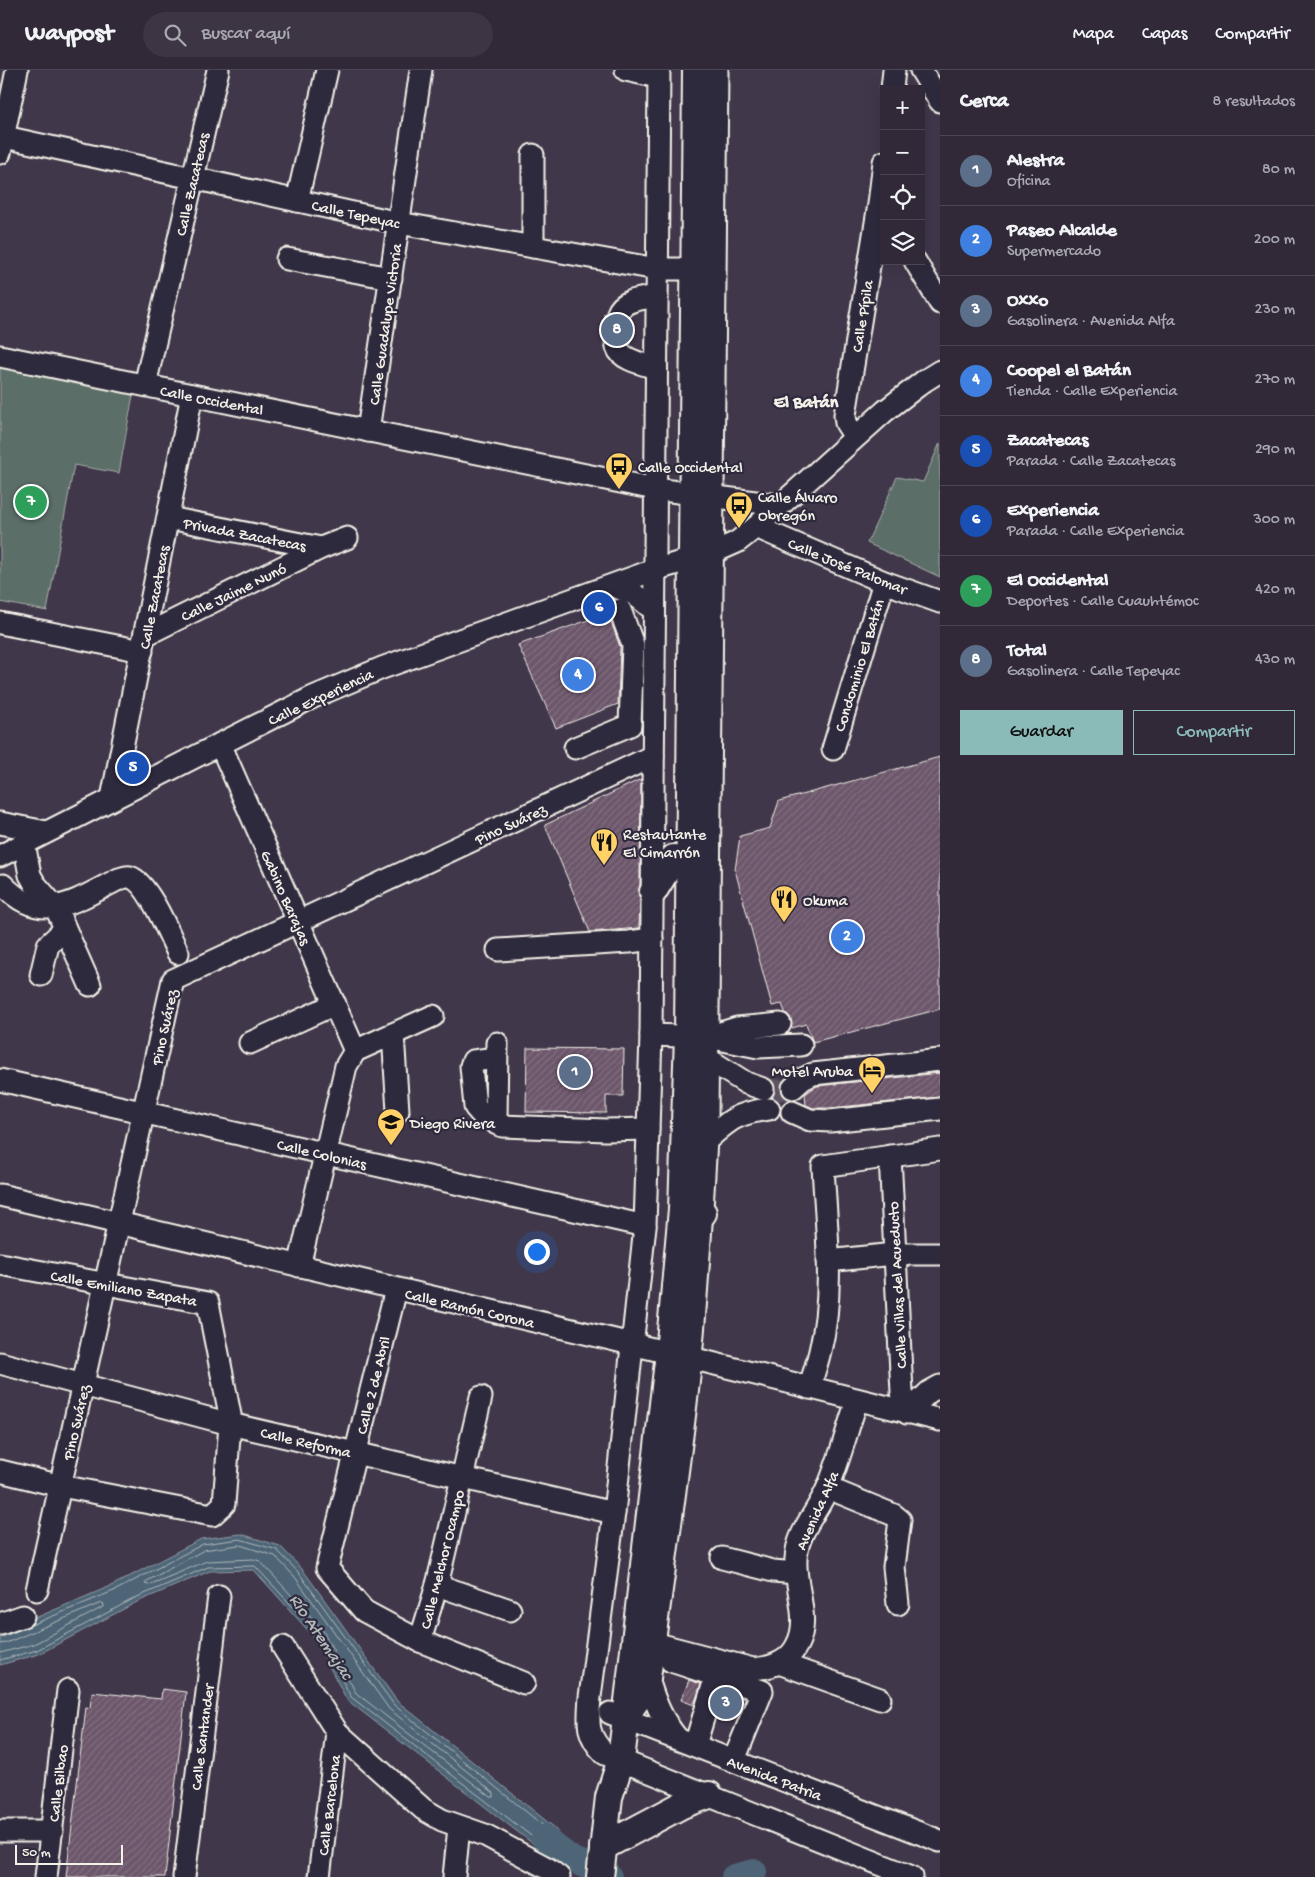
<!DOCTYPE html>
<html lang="es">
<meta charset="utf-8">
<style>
body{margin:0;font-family:"Gochi Hand",sans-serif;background:#3d3543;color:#f1f3f6}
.controls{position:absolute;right:15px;top:15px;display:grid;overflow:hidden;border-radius:0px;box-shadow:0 5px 20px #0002}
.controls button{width:45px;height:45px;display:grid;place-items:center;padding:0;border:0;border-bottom:1px solid #4c4553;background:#312938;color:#f1f3f6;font:25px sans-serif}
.scale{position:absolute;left:15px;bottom:12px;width:108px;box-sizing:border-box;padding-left:5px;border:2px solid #f4f1e8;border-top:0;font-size:14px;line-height:18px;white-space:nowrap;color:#f4f1e8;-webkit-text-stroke:4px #2f2a3d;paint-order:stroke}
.you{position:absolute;left:536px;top:1181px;width:18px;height:18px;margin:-12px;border:4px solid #fff;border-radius:50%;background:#1a73e8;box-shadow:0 0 0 8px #1a73e833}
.badge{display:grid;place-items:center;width:32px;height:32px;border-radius:50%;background:#8bbbb9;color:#fff;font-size:16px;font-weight:700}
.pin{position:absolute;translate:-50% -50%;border:2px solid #fff;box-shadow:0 1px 5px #0006}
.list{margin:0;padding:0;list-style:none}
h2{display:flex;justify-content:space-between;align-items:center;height:65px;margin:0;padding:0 20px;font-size:21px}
h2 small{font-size:16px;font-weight:400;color:#a8a6ae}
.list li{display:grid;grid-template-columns:32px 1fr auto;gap:15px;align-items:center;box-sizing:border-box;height:70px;padding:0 20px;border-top:1px solid #4c4553}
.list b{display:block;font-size:19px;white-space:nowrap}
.list p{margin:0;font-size:16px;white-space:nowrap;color:#a8a6ae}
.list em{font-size:16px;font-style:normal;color:#a8a6ae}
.actions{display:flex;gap:10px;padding:15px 20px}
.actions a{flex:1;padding:11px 0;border:1px solid #8bbbb9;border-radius:0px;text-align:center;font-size:18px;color:#8bbbb9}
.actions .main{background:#8bbbb9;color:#111}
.icon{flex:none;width:28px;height:28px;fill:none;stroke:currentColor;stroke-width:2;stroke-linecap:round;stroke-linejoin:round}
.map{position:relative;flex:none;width:940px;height:1807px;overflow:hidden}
header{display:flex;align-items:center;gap:30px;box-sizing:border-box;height:70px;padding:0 25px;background:#312938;border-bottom:1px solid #4c4553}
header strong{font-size:24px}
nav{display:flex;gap:28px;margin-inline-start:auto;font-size:18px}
.search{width:350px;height:45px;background:#3d3543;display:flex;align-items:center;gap:12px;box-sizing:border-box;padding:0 18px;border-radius:28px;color:#a8a6ae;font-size:19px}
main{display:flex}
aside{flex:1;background:#312938}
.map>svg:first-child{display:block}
.park{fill:#5b6e67;stroke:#a8b0a8}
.water{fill:#4d6577;stroke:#909da4}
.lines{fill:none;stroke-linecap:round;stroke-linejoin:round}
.shore{stroke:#b1b9bb;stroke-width:1}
.river{stroke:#4d6577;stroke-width:26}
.building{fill:url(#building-hatch);stroke:#f4f1e8}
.minor-tunnel{stroke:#5c5363;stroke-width:21;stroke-dasharray:21 11;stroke-linecap:butt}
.minor-casing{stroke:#f4f1e8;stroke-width:25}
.major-casing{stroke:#f4f1e8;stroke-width:30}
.minor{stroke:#2f2a3d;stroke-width:21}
.major{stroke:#2f2a3d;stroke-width:26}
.labels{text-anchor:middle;stroke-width:4.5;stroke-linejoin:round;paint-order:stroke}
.street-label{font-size:16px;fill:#f4f1e8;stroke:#2f2a3d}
.poi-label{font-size:16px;fill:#f4f1e8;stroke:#2f2a3d;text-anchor:start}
.neighbourhood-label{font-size:18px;font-weight:bold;fill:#f4f1e8;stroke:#2f2a3d}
.water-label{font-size:18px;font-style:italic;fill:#b1b9bb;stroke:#2f2a3d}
</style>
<header>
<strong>Waypost</strong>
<div class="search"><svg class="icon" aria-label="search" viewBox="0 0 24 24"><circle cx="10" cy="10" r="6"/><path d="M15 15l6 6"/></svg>Buscar aquí</div>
<nav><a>Mapa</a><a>Capas</a><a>Compartir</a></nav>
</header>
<main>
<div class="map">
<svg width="940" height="1807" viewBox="0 0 940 1807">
<defs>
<pattern id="building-hatch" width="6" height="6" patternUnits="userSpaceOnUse" patternTransform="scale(1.25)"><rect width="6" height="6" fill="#6c566b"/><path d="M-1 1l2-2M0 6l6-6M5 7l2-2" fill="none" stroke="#826f80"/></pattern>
</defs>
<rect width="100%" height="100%" fill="#41374b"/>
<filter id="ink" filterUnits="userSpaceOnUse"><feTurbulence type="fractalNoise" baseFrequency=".02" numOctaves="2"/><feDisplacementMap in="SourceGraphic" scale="10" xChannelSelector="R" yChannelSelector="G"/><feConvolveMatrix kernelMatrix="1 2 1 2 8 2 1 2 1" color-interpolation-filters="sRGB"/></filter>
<g filter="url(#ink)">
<g class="park">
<path d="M0,295L134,319L119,403L74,395L47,541L0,532Z"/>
<path d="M940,373V507L867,473L897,407L923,412Z"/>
</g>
<path class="water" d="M241,1464L280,1476L303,1500L397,1631L555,1758L573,1790L541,1780L347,1630L313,1566L254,1500L210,1501L137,1532L39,1584L0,1595V1563L113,1515L201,1469Z"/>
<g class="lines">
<g class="shore">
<path d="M240,1475L275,1486L295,1507L389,1639L494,1723V1727H491L356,1623L322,1559L260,1491L253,1489L207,1491L149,1515L145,1514L147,1511L204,1480Z"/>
<path d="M0,1568L116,1520L203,1474L240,1469L277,1480L299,1503L394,1635L550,1761L560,1778L557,1780L543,1775L351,1627L317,1563L255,1496L208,1497L135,1528L37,1580L0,1590"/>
<path d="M0,1574L6,1573L101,1533L104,1534L103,1537L34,1574L0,1583"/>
</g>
<g class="river">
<path d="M544,1768L573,1790L609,1807"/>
<path d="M734,1807L754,1802"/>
</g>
</g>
<g class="building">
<path d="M604,243L612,254L618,255L625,253L630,246V275L624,267L617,265L611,266L607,270L604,277Z"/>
<path d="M608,543L620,577L618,634L556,658L518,575Z"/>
<path d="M940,687V939L813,972L806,954L792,958L790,947L785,942L782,934L772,936L735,800L740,766L770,758L779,731Z"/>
<path d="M641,709L640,816L638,822L640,829L639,858L590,862L545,755Z"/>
<path d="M527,978L624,979L623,1026H606V1043L526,1042Z"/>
<path d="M940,1003V1027L830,1038H813L806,1035L805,1024L817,1016Z"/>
<path d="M689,1610L701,1614L694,1635L681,1630Z"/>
<path d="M162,1619L186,1622L165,1807H66L86,1637L90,1638L92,1622L161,1629Z"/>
<path d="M724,1622L745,1629L744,1633L736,1630L728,1650L717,1646Z"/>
</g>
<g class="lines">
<g class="minor-tunnel">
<path d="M617,277L618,243"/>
<path d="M763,1019L781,1020L793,1018"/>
</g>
<g class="minor-casing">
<g id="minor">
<path d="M626,0L658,7"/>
<path d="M659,0L651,965L645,1156L614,1443L590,1627C588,1653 586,1665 605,1684L912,1807"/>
<path d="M921,0L940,31"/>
<path d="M892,19L894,0"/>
<path d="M0,66L399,153L657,199H709"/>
<path d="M0,83L17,0"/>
<path d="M533,85V177"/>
<path d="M297,131L327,0"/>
<path d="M287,189L391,208"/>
<path d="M915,191L940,233"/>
<path d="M618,243C623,229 643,229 656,226"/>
<path d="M617,277C621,290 643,294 656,298"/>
<path d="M0,286L655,419L779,435"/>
<path d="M145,315L218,0"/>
<path d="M368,361L421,0"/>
<path d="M855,367L846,353L845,345L879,134L884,92"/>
<path d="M169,448L321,478"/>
<path d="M756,457L884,512L940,532"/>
<path d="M613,516L634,524L654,540"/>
<path d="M0,553L142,581"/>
<path d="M145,565L321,478L347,468"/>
<path d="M220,674L355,981"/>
<path d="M575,678L630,655L633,575L620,540"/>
<path d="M833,679L884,512"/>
<path d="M112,728L192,325"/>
<path d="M0,753L46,762"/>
<path d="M24,773L30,805L35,814L56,838L90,915"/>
<path d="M0,786L311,628L382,598L654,500L712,483L737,472L756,457L885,341L924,311L940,301"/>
<path d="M3,815C43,857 76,830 119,809C123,808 126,806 130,807C148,812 170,866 178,883"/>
<path d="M498,880L629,872L652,869"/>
<path d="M41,905L48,875L65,859"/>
<path d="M393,964L398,1041"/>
<path d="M651,965L708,967L758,977L801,975"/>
<path d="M711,966L737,958L780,954"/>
<path d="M250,973L335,934"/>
<path d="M497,973L496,1050L497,1054L502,1056L606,1060L648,1059"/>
<path d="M708,989L746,1013L763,1019"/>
<path d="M0,1010L645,1156"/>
<path d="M793,1018L803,1009L813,1004L940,990"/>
<path d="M792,1042L810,1050L830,1051L940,1039"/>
<path d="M496,1050L482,1045L475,1037L471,996L473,991L496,988"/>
<path d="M706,1071C729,1050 737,1043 769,1039"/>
<path d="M890,1086L902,1322L907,1343L929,1322L940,1316"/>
<path d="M0,1125L691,1288L940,1350"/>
<path d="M828,1191L894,1184H940"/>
<path d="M0,1194L208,1233L230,1345V1354L224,1434L212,1445L61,1416L0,1401"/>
<path d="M299,1196L346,996L355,981L433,946"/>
<path d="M396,1219L327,1498L364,1541L420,1571L524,1613"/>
<path d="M0,1293L230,1354L614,1443"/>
<path d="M809,1318C813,1306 817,1294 820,1281C835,1222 826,1156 823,1096L940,1079"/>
<path d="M828,1418L894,1445L900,1450L894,1497L898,1534"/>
<path d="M722,1488L773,1501L796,1503"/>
<path d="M437,1515L510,1540"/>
<path d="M37,1520L173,910L653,686"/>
<path d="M0,1554L23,1546"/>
<path d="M420,1571L437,1515L481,1327"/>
<path d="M654,1573L753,1599C770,1598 789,1592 797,1575C811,1549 794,1517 796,1489C797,1461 818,1442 828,1417C840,1389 847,1359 857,1331"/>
<path d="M283,1577L337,1662L423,1739L442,1750L485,1765L547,1798L559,1807"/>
<path d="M671,1591L762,1621L734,1690"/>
<path d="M779,1593L880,1629"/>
<path d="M649,1612C656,1635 662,1649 677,1668"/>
<path d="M610,1643L940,1771"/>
<path d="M626,1649L639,1631L649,1612C663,1504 680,1396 691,1288C698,1208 703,1129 707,1049L717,0"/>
<path d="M695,1675L716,1606"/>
<path d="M0,1761H52"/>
<path d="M46,1807L68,1620"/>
<path d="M184,1807L219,1526"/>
<path d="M319,1807L337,1662"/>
<path d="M454,1807L459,1757"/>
</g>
</g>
<g class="major-casing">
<g id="major">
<path d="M653,822L674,788"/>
<path d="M680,1170L703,1143"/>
<path d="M603,1777L682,1735L709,1725"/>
<path d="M600,1807L609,1727L621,1690L669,1283L682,1139L688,966L696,0"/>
</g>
</g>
<use href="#minor" class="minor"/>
<use href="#major" class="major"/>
</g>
</g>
<defs>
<g id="bus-pin" transform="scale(1.4375)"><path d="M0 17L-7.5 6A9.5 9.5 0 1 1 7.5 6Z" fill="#ffd166" stroke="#2f2a3d"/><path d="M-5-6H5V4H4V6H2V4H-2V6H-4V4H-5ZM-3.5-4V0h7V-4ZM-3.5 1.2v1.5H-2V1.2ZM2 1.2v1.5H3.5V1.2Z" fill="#111"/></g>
<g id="restaurant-pin" transform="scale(1.4375)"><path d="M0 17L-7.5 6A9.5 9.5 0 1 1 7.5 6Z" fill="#ffd166" stroke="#2f2a3d"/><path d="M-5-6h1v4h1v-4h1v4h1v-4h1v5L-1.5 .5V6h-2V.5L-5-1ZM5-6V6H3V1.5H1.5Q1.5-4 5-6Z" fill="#111"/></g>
<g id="hotel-pin" transform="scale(1.4375)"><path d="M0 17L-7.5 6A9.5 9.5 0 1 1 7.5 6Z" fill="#ffd166" stroke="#2f2a3d"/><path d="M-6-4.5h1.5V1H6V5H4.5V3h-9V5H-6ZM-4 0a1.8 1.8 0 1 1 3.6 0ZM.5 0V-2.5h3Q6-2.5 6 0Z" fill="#111"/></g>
<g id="school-pin" transform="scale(1.4375)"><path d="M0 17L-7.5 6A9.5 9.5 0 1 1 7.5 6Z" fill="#ffd166" stroke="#2f2a3d"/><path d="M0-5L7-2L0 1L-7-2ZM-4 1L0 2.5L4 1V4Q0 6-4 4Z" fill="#111"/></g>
</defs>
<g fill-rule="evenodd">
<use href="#bus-pin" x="619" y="396"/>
<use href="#bus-pin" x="739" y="435"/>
<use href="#restaurant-pin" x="604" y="772"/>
<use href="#restaurant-pin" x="784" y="829"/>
<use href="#hotel-pin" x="872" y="1000"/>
<use href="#school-pin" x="391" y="1052"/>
</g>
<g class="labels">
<g class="street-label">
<text transform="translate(191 114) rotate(-77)" y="6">Calle Zacatecas</text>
<text transform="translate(356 143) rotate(12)" y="6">Calle Tepeyac</text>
<text transform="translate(861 246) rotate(-81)" y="6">Calle Pípila</text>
<text transform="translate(384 254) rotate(-82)" y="6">Calle Guadalupe Victoria</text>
<text transform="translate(212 329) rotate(11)" y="6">Calle Occidental</text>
<text transform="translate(245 463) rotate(11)" y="6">Privada Zacatecas</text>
<text transform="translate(848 495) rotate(22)" y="6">Calle José Palomar</text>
<text transform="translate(233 521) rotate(-26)" y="6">Calle Jaime Nunó</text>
<text transform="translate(153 527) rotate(-79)" y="6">Calle Zacatecas</text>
<text transform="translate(858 595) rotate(-73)" y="6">Condominio El Batán</text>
<text transform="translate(320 626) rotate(-25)" y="6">Calle Experiencia</text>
<text transform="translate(510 753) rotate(-25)" y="6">Pino Suárez</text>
<text transform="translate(287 827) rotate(66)" y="6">Gabino Barajas</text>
<text transform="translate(163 957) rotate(-78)" y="6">Pino Suárez</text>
<text transform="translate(322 1083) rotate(13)" y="6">Calle Colonias</text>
<text transform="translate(896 1215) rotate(-93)" y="6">Calle Villas del Acueducto</text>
<text transform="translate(124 1217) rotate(10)" y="6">Calle Emiliano Zapata</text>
<text transform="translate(470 1237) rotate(13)" y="6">Calle Ramón Corona</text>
<text transform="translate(372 1315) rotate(-76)" y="6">Calle 2 de Abril</text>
<text transform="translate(75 1352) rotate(-77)" y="6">Pino Suárez</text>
<text transform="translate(306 1371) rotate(13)" y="6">Calle Reforma</text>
<text transform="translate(816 1440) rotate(-66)" y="6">Avenida Alfa</text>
<text transform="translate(441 1489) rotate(-76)" y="6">Calle Melchor Ocampo</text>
<text transform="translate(201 1667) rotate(-83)" y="6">Calle Santander</text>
<text transform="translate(775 1707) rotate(21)" y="6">Avenida Patria</text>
<text transform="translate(57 1713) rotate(-83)" y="6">Calle Bilbao</text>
<text transform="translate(328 1735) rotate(-83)" y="6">Calle Barcelona</text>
</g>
<g class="poi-label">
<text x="638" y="402">Calle Occidental</text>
<text x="758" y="432">Calle Álvaro<tspan x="758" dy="18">Obregón</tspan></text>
<text x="623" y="769">Restautante<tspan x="623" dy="18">El Cimarrón</tspan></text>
<text x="803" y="835">Okuma</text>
<text x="853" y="1006" text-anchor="end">Motel Aruba</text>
<text x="410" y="1058">Diego Rivera</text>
</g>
<g class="neighbourhood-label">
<text x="806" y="337">El Batán</text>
</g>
<g class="water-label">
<text transform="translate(322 1566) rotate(56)" y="6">Río Atemajac</text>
</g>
</g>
</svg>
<div class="controls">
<button>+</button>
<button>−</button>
<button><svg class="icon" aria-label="locate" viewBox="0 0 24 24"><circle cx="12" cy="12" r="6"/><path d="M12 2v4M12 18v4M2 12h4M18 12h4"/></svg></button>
<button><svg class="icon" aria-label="layers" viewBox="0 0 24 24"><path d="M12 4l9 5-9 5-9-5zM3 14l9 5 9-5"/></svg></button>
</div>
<div class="scale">50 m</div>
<div class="you"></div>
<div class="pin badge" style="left:575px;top:1002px;background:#5c6f8a">1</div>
<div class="pin badge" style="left:847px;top:867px;background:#3f7fe0">2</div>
<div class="pin badge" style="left:726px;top:1633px;background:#5c6f8a">3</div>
<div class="pin badge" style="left:578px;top:605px;background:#3f7fe0">4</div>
<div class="pin badge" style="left:133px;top:698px;background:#1a4fb4">5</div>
<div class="pin badge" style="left:599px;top:538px;background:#1a4fb4">6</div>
<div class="pin badge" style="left:31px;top:432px;background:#2e9e5b">7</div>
<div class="pin badge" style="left:617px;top:260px;background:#5c6f8a">8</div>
</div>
<aside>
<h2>Cerca<small>8 resultados</small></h2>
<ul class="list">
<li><span class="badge" style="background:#5c6f8a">1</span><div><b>Alestra</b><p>Oficina</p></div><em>80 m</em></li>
<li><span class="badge" style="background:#3f7fe0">2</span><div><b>Paseo Alcalde</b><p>Supermercado</p></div><em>200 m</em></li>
<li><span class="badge" style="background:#5c6f8a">3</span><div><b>Oxxo</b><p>Gasolinera · Avenida Alfa</p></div><em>230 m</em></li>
<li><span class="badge" style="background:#3f7fe0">4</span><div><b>Coopel el Batán</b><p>Tienda · Calle Experiencia</p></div><em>270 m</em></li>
<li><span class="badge" style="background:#1a4fb4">5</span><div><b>Zacatecas</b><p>Parada · Calle Zacatecas</p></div><em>290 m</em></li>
<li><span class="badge" style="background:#1a4fb4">6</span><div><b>Experiencia</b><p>Parada · Calle Experiencia</p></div><em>300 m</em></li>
<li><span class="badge" style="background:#2e9e5b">7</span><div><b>El Occidental</b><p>Deportes · Calle Cuauhtémoc</p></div><em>420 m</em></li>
<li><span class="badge" style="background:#5c6f8a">8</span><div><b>Total</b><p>Gasolinera · Calle Tepeyac</p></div><em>430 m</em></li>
</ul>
<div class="actions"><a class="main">Guardar</a><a>Compartir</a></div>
</aside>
</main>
